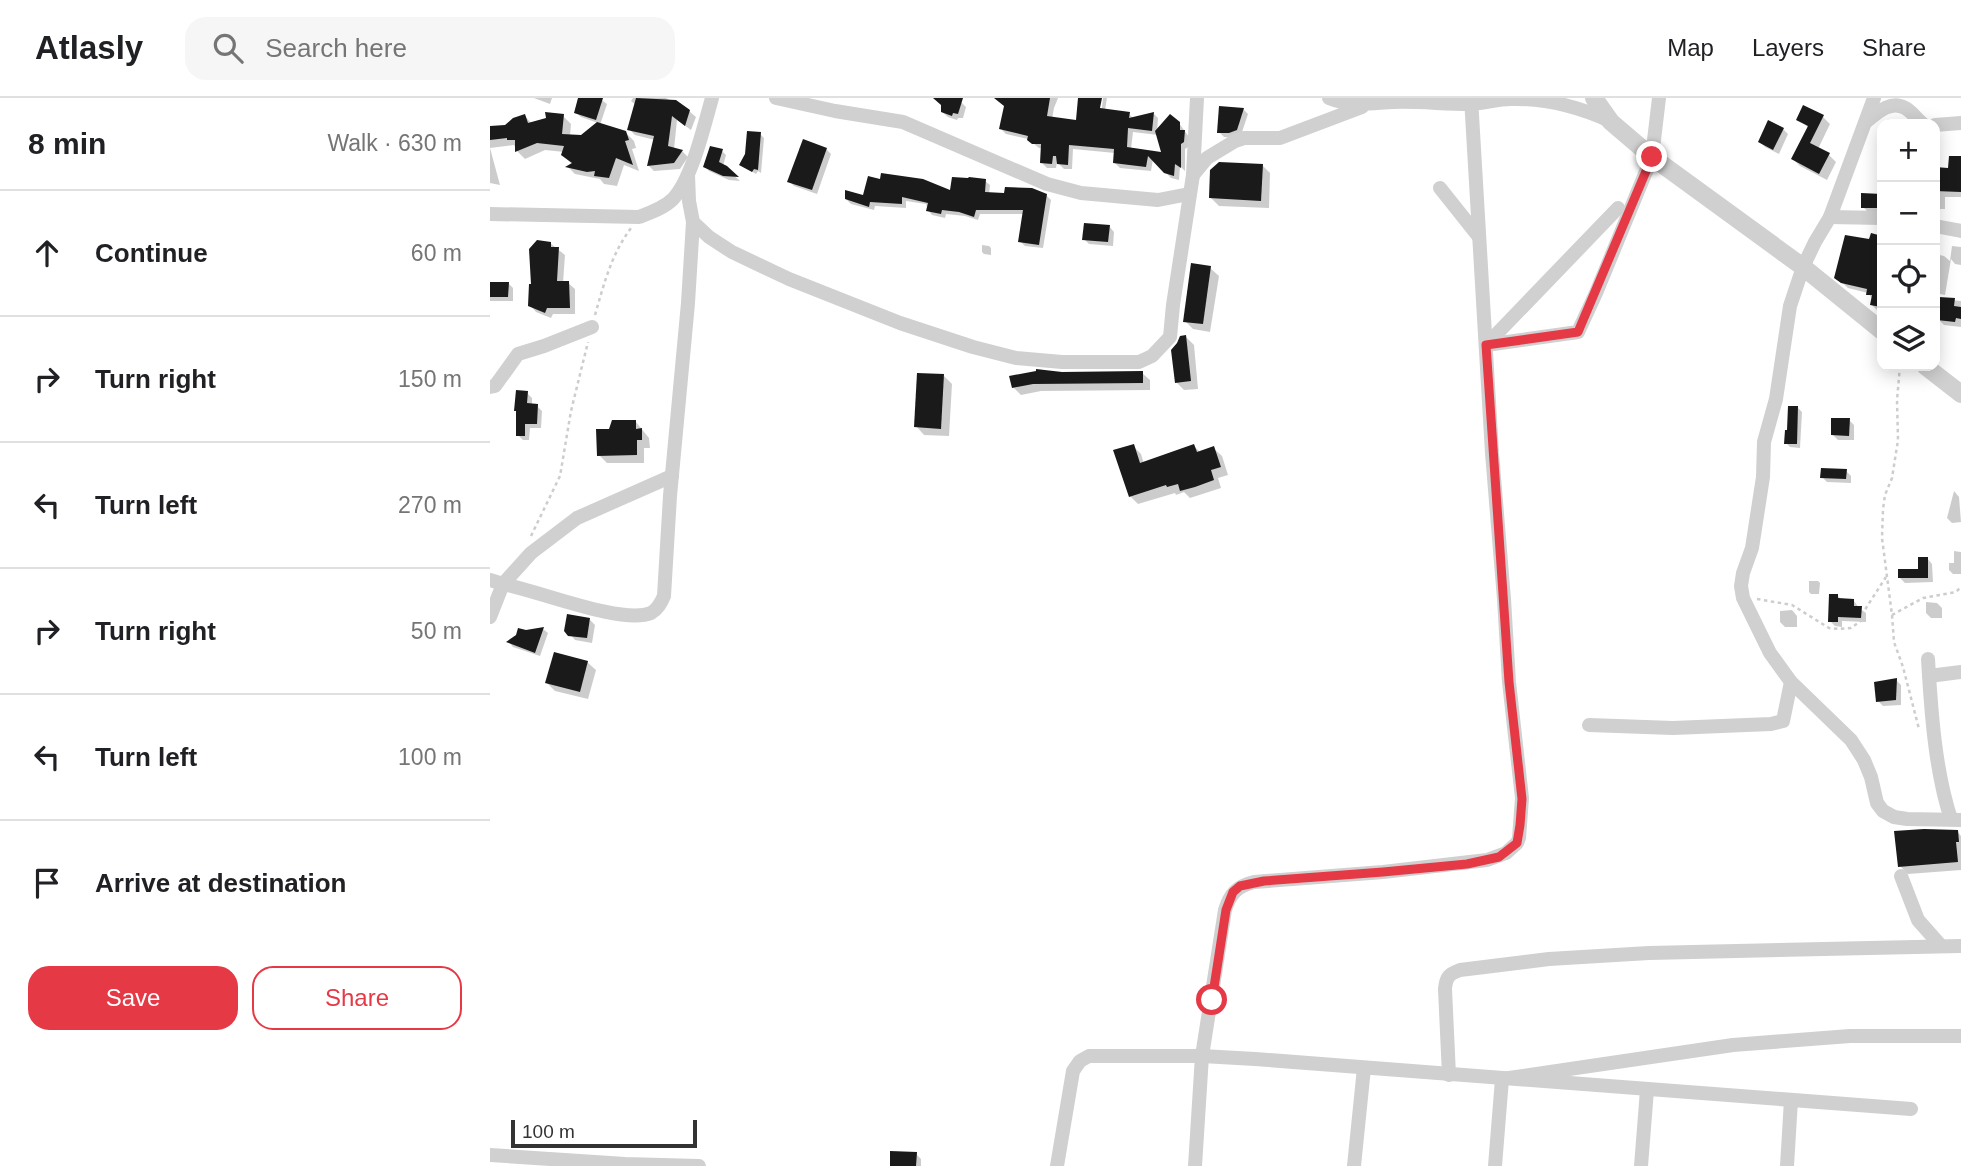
<!DOCTYPE html>
<meta charset="utf-8">
<style>
body{margin:0;font-family:Arial,sans-serif;background:#f6f6f6;color:#202124}
.controls{position:absolute;right:21px;top:21px;display:grid;overflow:hidden;border-radius:14px;box-shadow:0 4px 18px #0003}
.controls button{width:63px;height:63px;display:grid;place-items:center;padding:0;border:0;border-bottom:2px solid #e0e0e0;background:#fff;color:#202124;font:35px sans-serif}
.scale{position:absolute;left:21px;bottom:18px;width:186px;box-sizing:border-box;padding-left:7px;border:4px solid #333;border-top:0;font-size:19px;line-height:24px;white-space:nowrap;color:#333;-webkit-text-stroke:5px #fff;paint-order:stroke}
.stop{position:absolute;width:21px;height:21px;margin:-16px;border:5px solid #e63946;border-radius:50%;background:#fff}
.stop.end{background:#e63946;border-color:#fff;box-shadow:0 2px 7px #0008}
.list{margin:0;padding:0;list-style:none}
h2{display:flex;justify-content:space-between;align-items:center;height:91px;margin:0;padding:0 28px;font-size:30px}
h2 small{font-size:23px;font-weight:400;color:#757577}
.list li{display:grid;grid-template-columns:46px 1fr auto;gap:21px;align-items:center;box-sizing:border-box;height:126px;padding:0 28px;border-top:2px solid #e0e0e0}
.list b{display:block;font-size:26px;white-space:nowrap}
.list em{font-size:23px;font-style:normal;color:#757577}
.actions{display:flex;gap:14px;padding:21px 28px}
.actions a{flex:1;padding:16px 0;border:2px solid #e63946;border-radius:21px;text-align:center;font-size:24px;color:#e63946}
.actions .main{background:#e63946;color:#fff}
.icon{flex:none;width:38px;height:38px;fill:none;stroke:currentColor;stroke-width:2;stroke-linecap:round;stroke-linejoin:round}
.map{position:relative;flex:none;width:1471px;height:1068px;overflow:hidden}
header{display:flex;align-items:center;gap:42px;box-sizing:border-box;height:98px;padding:0 35px;background:#fff;border-bottom:2px solid #e0e0e0}
header strong{font-size:33px}
nav{display:flex;gap:38px;margin-inline-start:auto;font-size:24px}
.search{width:490px;height:63px;background:#f6f6f6;display:flex;align-items:center;gap:18px;box-sizing:border-box;padding:0 24px;border-radius:21px;color:#757577;font-size:26px}
main{display:flex}
aside{flex:1;background:#fff}
.map>svg:first-child{display:block}
.shadow{fill:#0003;fill-rule:evenodd}
.building{fill:#1a1a1a}
.lines{fill:none;stroke-linecap:round;stroke-linejoin:round}
.path{stroke:#cdcdcd;stroke-width:2.5;stroke-dasharray:3.5 3.5;stroke-linecap:butt}
.minor{stroke:#d0d0d0;stroke-width:14}
.tertiary{stroke:#d0d0d0;stroke-width:18}
.route{stroke:#e63946;stroke-width:9}
</style>
<header>
<strong>Atlasly</strong>
<div class="search"><svg class="icon" aria-label="search" viewBox="0 0 24 24"><circle cx="10" cy="10" r="6"/><path d="M15 15l6 6"/></svg>Search here</div>
<nav><a>Map</a><a>Layers</a><a>Share</a></nav>
</header>
<main>
<aside>
<h2>8 min<small>Walk · 630 m</small></h2>
<ul class="list">
<li><svg class="icon" aria-label="ahead" viewBox="0 0 24 24"><path d="M12 20V5M6 11l6-6 6 6"/></svg><div><b>Continue</b></div><em>60 m</em></li>
<li><svg class="icon" aria-label="right" viewBox="0 0 24 24"><path d="M7 20v-9h11M14 6l5 5-5 5"/></svg><div><b>Turn right</b></div><em>150 m</em></li>
<li><svg class="icon" aria-label="left" viewBox="0 0 24 24"><path d="M17 20v-9H6M10 6l-5 5 5 5"/></svg><div><b>Turn left</b></div><em>270 m</em></li>
<li><svg class="icon" aria-label="right" viewBox="0 0 24 24"><path d="M7 20v-9h11M14 6l5 5-5 5"/></svg><div><b>Turn right</b></div><em>50 m</em></li>
<li><svg class="icon" aria-label="left" viewBox="0 0 24 24"><path d="M17 20v-9H6M10 6l-5 5 5 5"/></svg><div><b>Turn left</b></div><em>100 m</em></li>
<li><svg class="icon" aria-label="arrive" viewBox="0 0 24 24"><path d="M6 21V4h12l-3 4 3 4H6"/></svg><div><b>Arrive at destination</b></div></li>
</ul>
<div class="actions"><a class="main">Save</a><a>Share</a></div>
</aside>
<div class="map">
<svg width="1471" height="1068" viewBox="0 0 1471 1068">
<rect width="100%" height="100%" fill="#fff"/>
<g class="shadow">
<path d="M44,0H62L60,6Z"/>
<path d="M90,0H109L117,6L110,27L135,34L144,43L146,50L142,51L149,73L134,67L127,88L114,86L110,81L85,76L78,69L83,67L73,57L74,54L55,52L35,61L27,53L24,47L0,50L10,87L0,85V30L16,29L35,18L42,26L73,18L81,26L80,38L91,39L108,25L91,19L85,14Z"/>
<path d="M143,0H176L199,13L206,19L201,32L187,22L184,51L192,53L198,59L190,71L164,73L158,67L165,42L145,37L139,31L146,7L141,3Z"/>
<path d="M449,0H472L471,4L476,9L473,20H468L467,22L458,19L452,14L453,7Z"/>
<path d="M510,0H568L564,10L562,21L588,24L595,0H610L607,18H611L613,0H617L615,12L639,16L644,21L664,16L668,20L667,34L689,25L699,39L698,49L695,51V73L690,68L689,82L681,80L663,61L661,73L630,70L625,65V55L583,51L582,71H574L567,64L566,70H557L552,65V50H549L538,41L516,36L511,31L515,8ZM643,34L668,37L674,56L641,51Z"/>
<path d="M753,11L758,16L751,37L745,40L734,39L729,34Z"/>
<path d="M1333,19L1340,26L1328,51L1339,57L1346,64L1337,82L1310,68L1303,61L1319,30L1308,21Z"/>
<path d="M1398,21H1412L1417,26H1396V23Z"/>
<path d="M1293,31L1298,36L1289,56L1275,49L1270,44Z"/>
<path d="M270,36L274,40L271,75L268,73L266,76L251,67Z"/>
<path d="M336,51L341,56L327,96L304,88L299,83Z"/>
<path d="M232,53L236,57L233,68L250,83L239,82L219,73L215,69Z"/>
<path d="M1460,60H1471V99H1455V111H1445V72L1460,71Z"/>
<path d="M772,67L780,75L779,110L729,108L721,100Z"/>
<path d="M495,83L500,87L499,96L556,97L561,102L553,150L535,148L530,143L534,116H490L488,122L475,118L456,116L455,120L442,117L438,112L436,106L416,103V110L385,108L384,112L361,106L356,101L462,95Z"/>
<path d="M1373,97H1392V115L1378,114L1373,109Z"/>
<path d="M619,128L624,134L623,148L599,146L594,141Z"/>
<path d="M1382,137L1392,140V214L1388,213L1382,207L1383,201L1378,195L1358,190L1346,179L1380,143Z"/>
<path d="M60,145L75,157L73,185H78L85,191V216H63L61,220L46,214L40,207L43,188Z"/>
<path d="M492,147L499,148L501,150V157L494,156L492,154Z"/>
<path d="M1462,148L1471,149V167L1465,166L1461,161L1455,197L1445,195V156L1454,158L1460,163Z"/>
<path d="M720,170L729,178L720,234L703,231L695,223Z"/>
<path d="M0,185H18L23,190V203H0Z"/>
<path d="M1451,201L1471,203V229L1454,227L1448,221Z"/>
<path d="M696,239L704,247L708,291L694,292L686,284Z"/>
<path d="M572,275H652L660,282V292L551,293L531,297L523,289Z"/>
<path d="M454,278L462,286L459,338L434,337L426,328Z"/>
<path d="M37,295L42,300V307L47,308L52,313L51,330H40L39,342H33L28,337Z"/>
<path d="M1308,310L1312,314L1310,350L1300,349L1296,345Z"/>
<path d="M1359,322L1364,327V342H1348L1343,337Z"/>
<path d="M146,324L159,340L160,350H154V365H117L109,357L120,333Z"/>
<path d="M643,348L651,356L654,366L704,348L710,354L723,350L732,358L738,377L728,380L731,390L700,400L694,394L686,397L685,395L648,406L640,398Z"/>
<path d="M1356,373L1361,378V385L1337,384L1332,379Z"/>
<path d="M1464,393L1469,399L1471,424L1462,425L1457,420Z"/>
<path d="M1464,453L1471,454V476H1463L1459,472V465H1464Z"/>
<path d="M1437,460L1442,466L1443,484L1415,485L1410,480L1430,472Z"/>
<path d="M1319,483H1328L1330,485L1329,496H1321L1319,494Z"/>
<path d="M1348,498L1351,502L1364,503L1369,510L1376,515V524L1352,523V529L1345,528L1340,523Z"/>
<path d="M1436,504L1447,505L1452,510V520H1441L1436,515Z"/>
<path d="M1302,512L1307,518V529H1295L1290,524V513Z"/>
<path d="M100,522L105,527L102,545L85,542L80,536Z"/>
<path d="M53,531L58,535L50,558L23,549L19,544L27,538L36,534Z"/>
<path d="M97,564L106,572L98,601L65,593L57,585Z"/>
<path d="M1406,582L1411,587V607L1393,608L1388,603Z"/>
<path d="M1467,733L1471,738V772L1418,776L1410,768Z"/>
<path d="M426,1056L431,1061V1068H401Z"/>
</g>
<g class="building">
<path d="M88,0H113L106,22L84,15Z"/>
<path d="M146,0L186,2L200,12L195,28L182,18L178,48L193,52L184,65L157,68L164,38L137,32Z"/>
<path d="M443,0H473L468,16L463,15L462,18L451,14V7Z"/>
<path d="M504,0H560L557,18L586,22L588,0H612L610,10L640,14L639,20L664,14L662,33L638,30L637,49L671,54L665,33L680,16L690,24V32H695L694,44L691,46V70L685,66L684,78L674,75L658,58L656,69L623,65L624,51L579,47L578,67L567,66L566,58H563L562,66L550,65L551,46H542L537,42L538,38L509,31L514,8Z"/>
<path d="M1313,7L1334,17L1320,45L1340,55L1329,76L1301,61L1318,28L1306,22Z"/>
<path d="M729,8L754,10L747,32L739,35H727Z"/>
<path d="M55,14L74,16L72,36L91,37L107,24L136,33L139,42L135,43L143,67L126,60L119,80L104,78L105,73L97,74L75,69L82,65L71,57L74,48L47,45L25,54V42H17V40L0,42V28L15,27L23,20L35,16L38,25L56,20Z"/>
<path d="M1278,22L1294,30L1283,52L1268,44Z"/>
<path d="M257,33L271,34L268,72L264,71L262,74L249,67L255,56Z"/>
<path d="M313,41L337,50L322,92L297,84Z"/>
<path d="M220,48L233,51L229,64L237,68L249,79L233,78L213,69Z"/>
<path d="M1459,58H1471V94L1445,93V69L1458,70Z"/>
<path d="M729,64L773,66L771,103L719,100L720,72Z"/>
<path d="M391,75L433,81L460,92L462,79L478,80L479,79L496,81L495,94L514,95L515,89L542,90L557,96L549,147L528,144L533,112H486L484,119L469,114L452,112L451,116L436,113L438,105L412,99V106L380,104L379,109L355,101V92L373,97L378,78L390,81Z"/>
<path d="M1371,95L1392,96V110H1371Z"/>
<path d="M594,125L620,127L618,144L592,142Z"/>
<path d="M1381,135L1392,138L1391,209L1380,207L1382,197H1376L1377,191L1351,185L1344,180L1355,137L1379,141Z"/>
<path d="M47,142L61,144V149H69L67,183H79L80,210H57L55,215L38,208L39,186H41L39,151Z"/>
<path d="M701,165L721,168L713,226L693,224Z"/>
<path d="M0,184H19L18,199H0Z"/>
<path d="M1449,199L1465,200L1464,208L1471,209V221L1466,220L1465,224L1447,222Z"/>
<path d="M696,237L701,283L685,285L681,252L687,245L690,238Z"/>
<path d="M546,271L572,274L653,273V285L543,286L522,290L519,278L546,273Z"/>
<path d="M427,275L454,276L451,331L424,329Z"/>
<path d="M26,292L38,293L37,305L48,306L47,326H35V338H26V313H24Z"/>
<path d="M1298,308H1308L1307,346H1294L1295,332H1297Z"/>
<path d="M1341,320H1360L1359,338L1341,337Z"/>
<path d="M122,322H146V331L152,330V342H147V357L107,358L106,331H119Z"/>
<path d="M644,346L650,365L704,346L707,354L724,348L731,369L721,372L724,382L705,389L690,393L688,386L677,389L676,387L639,399L623,352Z"/>
<path d="M1331,370L1357,371L1356,381L1330,380Z"/>
<path d="M1428,459H1438V480H1408V471H1428Z"/>
<path d="M1339,496H1348V500L1364,501V508H1372L1371,520L1348,519V524H1338Z"/>
<path d="M77,516L100,520L97,540L78,538L74,533Z"/>
<path d="M54,529L45,555L16,544L26,537L28,530L36,532Z"/>
<path d="M64,554L98,563L90,594L55,585Z"/>
<path d="M1407,580L1406,602L1386,604L1384,584Z"/>
<path d="M1434,731L1468,732L1469,744H1466L1468,764L1408,769L1404,733Z"/>
<path d="M400,1053L427,1054L426,1068H400Z"/>
</g>
<g class="lines">
<g class="path">
<path d="M105,217C114,186 121,157 141,130"/>
<path d="M1410,268L1407,302L1408,342L1402,380L1395,397L1393,411L1392,440L1402,517L1404,544L1413,569L1429,631"/>
<path d="M41,438L70,378L81,313L98,244"/>
<path d="M1267,501L1302,507L1339,530L1349,531L1361,530L1372,522L1376,510L1396,479"/>
<path d="M1402,517L1433,500L1466,494L1471,489"/>
</g>
<g class="minor">
<path d="M286,0L345,13L413,24L557,86L591,95L668,102L699,96"/>
<path d="M839,0C861,9 881,5 903,4C928,3 953,6 978,6C993,6 1007,1 1021,1C1056,0 1089,9 1120,23"/>
<path d="M1384,0L1340,119L1325,144L1313,169L1300,208L1286,301L1274,344L1273,379L1262,450L1253,475L1251,488L1253,500L1280,555L1301,584L1361,642L1374,662L1381,679L1387,705L1393,713L1404,719L1417,721L1471,722"/>
<path d="M1377,23C1388,14 1401,2 1415,10C1422,13 1427,22 1433,26"/>
<path d="M1445,27L1471,25"/>
<path d="M198,77L199,103L203,124L219,139L242,154L299,181L410,225L483,249L526,260L572,264H649L662,258L680,239L683,207L703,77L707,0"/>
<path d="M703,77L717,60L745,43L754,40H790L872,9"/>
<path d="M950,90L989,139"/>
<path d="M0,116L149,119C160,115 174,110 183,101C202,81 214,28 222,0"/>
<path d="M1340,119L1392,120"/>
<path d="M1445,128L1471,133"/>
<path d="M996,247L1088,234L1106,195L1162,59L1169,0"/>
<path d="M996,247L1128,110"/>
<path d="M0,289L5,288L28,256L54,248L102,229"/>
<path d="M0,482L13,486L41,455L87,420L182,378"/>
<path d="M0,519L13,486C46,492 132,527 161,515C168,511 171,505 174,498L180,398L198,205L203,124"/>
<path d="M1438,561C1441,612 1445,673 1461,721"/>
<path d="M1439,578L1471,574"/>
<path d="M1099,627L1183,630L1281,626L1293,623L1301,584"/>
<path d="M1411,778L1428,822L1451,848"/>
<path d="M959,977L955,891C956,879 959,876 970,872L1059,861L1159,855L1471,848"/>
<path d="M0,1057L135,1066L209,1068"/>
<path d="M567,1068L583,973L590,963L599,958H712L765,961L1421,1011"/>
<path d="M705,1068L712,958L735,812C740,796 747,788 764,784L893,774L997,762L1016,755L1027,745L1029,740L1032,700L1019,584L1014,501L1002,355L981,0"/>
<path d="M864,1068L874,970"/>
<path d="M1005,1068L1012,981L1243,947L1360,938H1471"/>
<path d="M1151,1068L1157,992"/>
<path d="M1297,1068L1301,1002"/>
</g>
<g class="tertiary">
<path d="M1104,0L1121,24L1162,59L1313,169L1392,233"/>
<path d="M1435,268L1471,296"/>
</g>
</g>
<g class="lines">
<path class="route" d="M722,902L736,812L743,794L750,788L774,783L893,774L977,766L1009,759L1027,745L1030,727L1032,701L1019,584L996,247L1088,234L1162,59"/>
</g>
</svg>
<div class="controls">
<button>+</button>
<button>−</button>
<button><svg class="icon" aria-label="locate" viewBox="0 0 24 24"><circle cx="12" cy="12" r="6"/><path d="M12 2v4M12 18v4M2 12h4M18 12h4"/></svg></button>
<button><svg class="icon" aria-label="layers" viewBox="0 0 24 24"><path d="M12 4l9 5-9 5-9-5zM3 14l9 5 9-5"/></svg></button>
</div>
<div class="scale">100 m</div>
<div class="stop" style="left:722px;top:902px"></div>
<div class="stop end" style="left:1162px;top:59px"></div>
</div>
</main>
